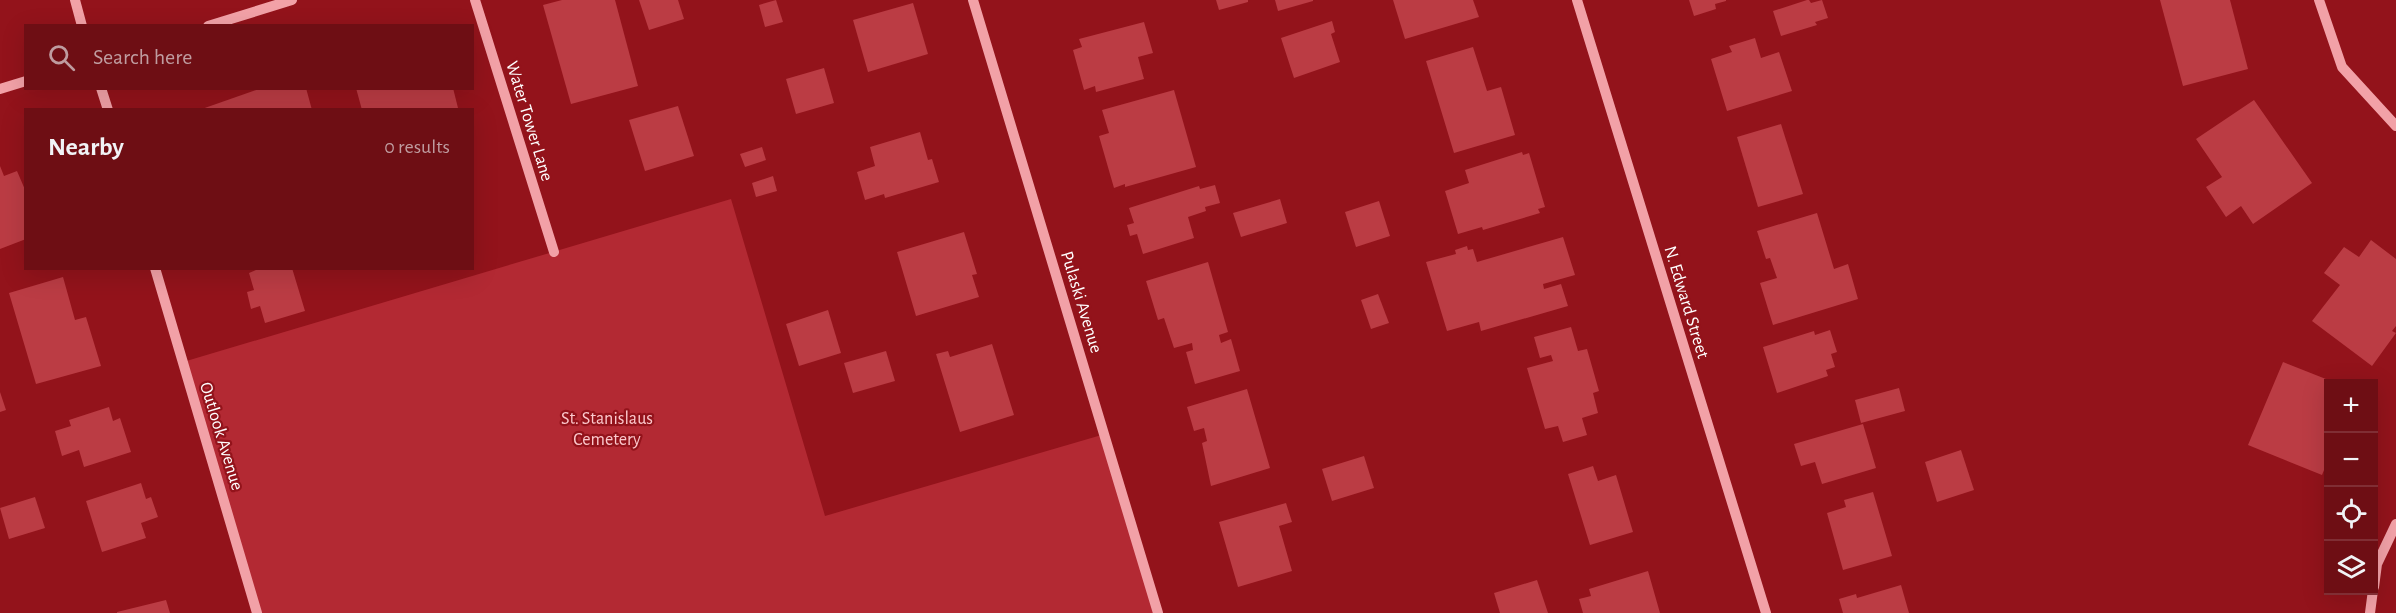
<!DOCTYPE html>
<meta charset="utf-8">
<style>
body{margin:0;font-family:"Alegreya Sans",sans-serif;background:#761c22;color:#f1f3f6}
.controls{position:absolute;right:18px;bottom:18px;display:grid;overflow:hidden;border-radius:0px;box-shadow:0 6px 24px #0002}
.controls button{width:54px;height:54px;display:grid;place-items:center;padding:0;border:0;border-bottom:2px solid #802e34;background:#6e0e14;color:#f1f3f6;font:30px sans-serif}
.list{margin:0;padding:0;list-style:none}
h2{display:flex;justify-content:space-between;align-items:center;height:78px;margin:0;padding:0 24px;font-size:26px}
h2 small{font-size:20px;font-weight:400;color:#bf9ca0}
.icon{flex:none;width:33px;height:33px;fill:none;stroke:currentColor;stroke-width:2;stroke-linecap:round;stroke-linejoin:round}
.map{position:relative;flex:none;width:2396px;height:613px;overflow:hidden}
.search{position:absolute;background:#6e0e14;box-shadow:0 6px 24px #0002;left:24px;top:24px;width:450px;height:66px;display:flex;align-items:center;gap:15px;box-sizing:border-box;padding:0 21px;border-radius:0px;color:#bf9ca0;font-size:22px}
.panel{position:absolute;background:#6e0e14;box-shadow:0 6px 24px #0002;left:24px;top:108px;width:450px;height:162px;border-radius:0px}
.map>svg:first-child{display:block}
.green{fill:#b32933}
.building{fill:#bb3c44}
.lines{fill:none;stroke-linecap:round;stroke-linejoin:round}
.minor{stroke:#f2a1a7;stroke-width:10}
.labels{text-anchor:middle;stroke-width:4.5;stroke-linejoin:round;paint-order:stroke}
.street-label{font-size:18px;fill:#fff;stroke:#93131b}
.park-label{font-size:18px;fill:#fcc9cd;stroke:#93131b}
</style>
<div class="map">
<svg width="2396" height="613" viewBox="0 0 2396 613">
<rect width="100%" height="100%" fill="#93131b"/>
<path class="green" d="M731,199L825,516L1105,434L1158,613H257L183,362Z"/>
<g class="building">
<path d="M562,0H615L638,86L571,104L543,5Z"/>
<path d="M639,0H678L684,19L649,30Z"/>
<path d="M776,0L783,22L765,27L759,5Z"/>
<path d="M1216,0H1248V2L1219,10Z"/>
<path d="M1275,0H1313V1L1278,11Z"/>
<path d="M1393,0H1473L1479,17L1405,39Z"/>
<path d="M1689,0H1726V1L1715,4L1716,9L1694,16Z"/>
<path d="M1807,0H1809L1811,3L1822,0L1828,18L1815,22L1817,25L1781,36L1773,11Z"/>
<path d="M2160,0H2230L2248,69L2183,86Z"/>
<path d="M913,3L928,54L868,72L853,20Z"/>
<path d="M1332,21L1335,32L1331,34L1340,62L1294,78L1281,38Z"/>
<path d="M1144,22L1153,53L1138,57L1144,79L1096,92L1095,86L1084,90L1073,50L1082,47L1079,39Z"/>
<path d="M1755,38L1761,58L1779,52L1792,91L1727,111L1711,59L1732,52L1729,46Z"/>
<path d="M1473,47L1487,91L1501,87L1515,135L1454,153L1426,61Z"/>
<path d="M824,68L834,103L796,114L786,79Z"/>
<path d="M262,88H306L312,110H199Z"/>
<path d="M356,88H453L458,108L452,110H362Z"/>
<path d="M1174,90L1196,167L1125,187V184L1114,188L1099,136L1109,133L1102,110Z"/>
<path d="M2254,100L2312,183L2253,224L2241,206L2226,217L2206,187L2222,177L2196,139Z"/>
<path d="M678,106L694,156L645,171L629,120Z"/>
<path d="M1781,124L1803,194L1758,207L1737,137Z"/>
<path d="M920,132L928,160L932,159L939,182L885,198L884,194L865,200L857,172L875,166L870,147Z"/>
<path d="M762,147L766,160L745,167L740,154Z"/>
<path d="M1522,152L1523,155L1529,153L1545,207L1538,209L1540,213L1483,230L1482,227L1458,234L1445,191L1469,183L1465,170Z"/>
<path d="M0,166L4,176L17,171L26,192V239L0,249Z"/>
<path d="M773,176L777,191L756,197L752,183Z"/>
<path d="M1215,185L1220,203L1205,207L1206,211L1188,217L1194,238L1143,254L1137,234L1130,236L1127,225L1134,223L1129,208L1199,186L1200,189Z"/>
<path d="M1280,199L1287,223L1241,237L1233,213Z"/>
<path d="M1379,201L1390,236L1356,247L1345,212Z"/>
<path d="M1817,213L1834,269L1848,264L1858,299L1773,325L1760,283L1777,278L1770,258L1766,259L1757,231Z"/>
<path d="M964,232L977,274L972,275L979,297L916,316L897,252Z"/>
<path d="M1563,237L1575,275L1543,284L1544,289L1561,284L1568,306L1481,331L1479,322L1447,331L1426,262L1456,254L1455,250L1467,246L1468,250L1473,249L1477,262Z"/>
<path d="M2371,240L2396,259V326L2392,331L2396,333L2372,366L2312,321L2340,285L2324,273L2344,247L2359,257Z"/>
<path d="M1208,262L1228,332L1219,335L1221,343L1231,339L1240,371L1195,384L1186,352L1193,350L1192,343L1174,348L1164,318L1158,320L1146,281Z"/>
<path d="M256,268H292L305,311L265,323L260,306L251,309L247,292L254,290L249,273L256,270Z"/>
<path d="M63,277L75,320L86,317L101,366L36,384L9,293Z"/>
<path d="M1378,294L1389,323L1371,329L1361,300Z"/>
<path d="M828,310L841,353L799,366L786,324Z"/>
<path d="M1571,327L1578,351L1587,349L1599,391L1593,393L1598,413L1582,418L1587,435L1563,442L1558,426L1545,429L1527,368L1553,361L1551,355L1540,358L1534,337Z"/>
<path d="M1830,330L1837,352L1831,354L1835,367L1826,370L1828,376L1777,393L1763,347L1814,331L1815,335Z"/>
<path d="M992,344L1014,415L960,432L936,354L948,351L950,357Z"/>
<path d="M886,351L895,381L853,393L844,363Z"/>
<path d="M2283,362L2336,383L2328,384V460L2322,475L2248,445Z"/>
<path d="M1899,388L1905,411L1861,423L1855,400Z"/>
<path d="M1247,389L1270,468L1211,486L1202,443L1207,441L1204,428L1194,431L1187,407Z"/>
<path d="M0,392L6,410L0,412Z"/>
<path d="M109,407L113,421L120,418L131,452L84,467L79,450L62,456L55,431L71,426L69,420Z"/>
<path d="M1863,424L1876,468L1822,484L1815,462L1801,466L1794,444Z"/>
<path d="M1961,450L1974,490L1937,502L1925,462Z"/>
<path d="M1364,456L1374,488L1332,501L1322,469Z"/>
<path d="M1593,466L1598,481L1616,475L1633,532L1590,545L1568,474Z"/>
<path d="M141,483L146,499L151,497L158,517L141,523L146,538L102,552L86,501Z"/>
<path d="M1873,492L1892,556L1843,570L1827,513L1846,507L1844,500Z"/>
<path d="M35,497L45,528L9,539L0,508Z"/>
<path d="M1286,503L1292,522L1279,526L1292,571L1238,587L1219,522Z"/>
<path d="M1648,571L1660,613H1583L1579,599L1591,596L1589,589Z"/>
<path d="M1537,580L1548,613H1500L1494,593Z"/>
<path d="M1901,585L1909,613H1843L1839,599L1856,594L1857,598Z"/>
<path d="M166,600L170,613H117V612Z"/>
</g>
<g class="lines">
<g class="minor">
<path d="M75,0L82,26"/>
<path d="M475,0L554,252"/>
<path d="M973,0L1158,613"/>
<path d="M1577,0L1766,613"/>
<path d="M2319,0L2342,67L2396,126"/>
<path d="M208,26L292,0"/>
<path d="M101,88L108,110"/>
<path d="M0,89L26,81"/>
<path d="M155,268L257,613"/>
<path d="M2374,587L2377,564L2396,524"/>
<path d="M2370,613L2373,590"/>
</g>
</g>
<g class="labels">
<g class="street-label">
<text transform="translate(530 121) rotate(73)" y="6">Water Tower Lane</text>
<text transform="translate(1082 302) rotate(73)" y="6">Pulaski Avenue</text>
<text transform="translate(1687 302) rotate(73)" y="6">N. Edward Street</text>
<text transform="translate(222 436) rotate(73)" y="6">Outlook Avenue</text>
</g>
<g class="park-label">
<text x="607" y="424">St. Stanislaus<tspan x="607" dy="21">Cemetery</tspan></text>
</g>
</g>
</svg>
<div class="controls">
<button>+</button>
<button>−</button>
<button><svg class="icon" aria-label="locate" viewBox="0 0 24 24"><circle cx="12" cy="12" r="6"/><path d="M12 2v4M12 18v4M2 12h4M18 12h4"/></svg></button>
<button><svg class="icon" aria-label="layers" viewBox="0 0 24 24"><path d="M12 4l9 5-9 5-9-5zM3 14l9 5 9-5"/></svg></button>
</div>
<div class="search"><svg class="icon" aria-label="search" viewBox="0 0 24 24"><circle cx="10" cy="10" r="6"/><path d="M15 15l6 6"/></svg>Search here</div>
<section class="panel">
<h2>Nearby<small>0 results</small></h2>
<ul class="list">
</ul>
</section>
</div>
